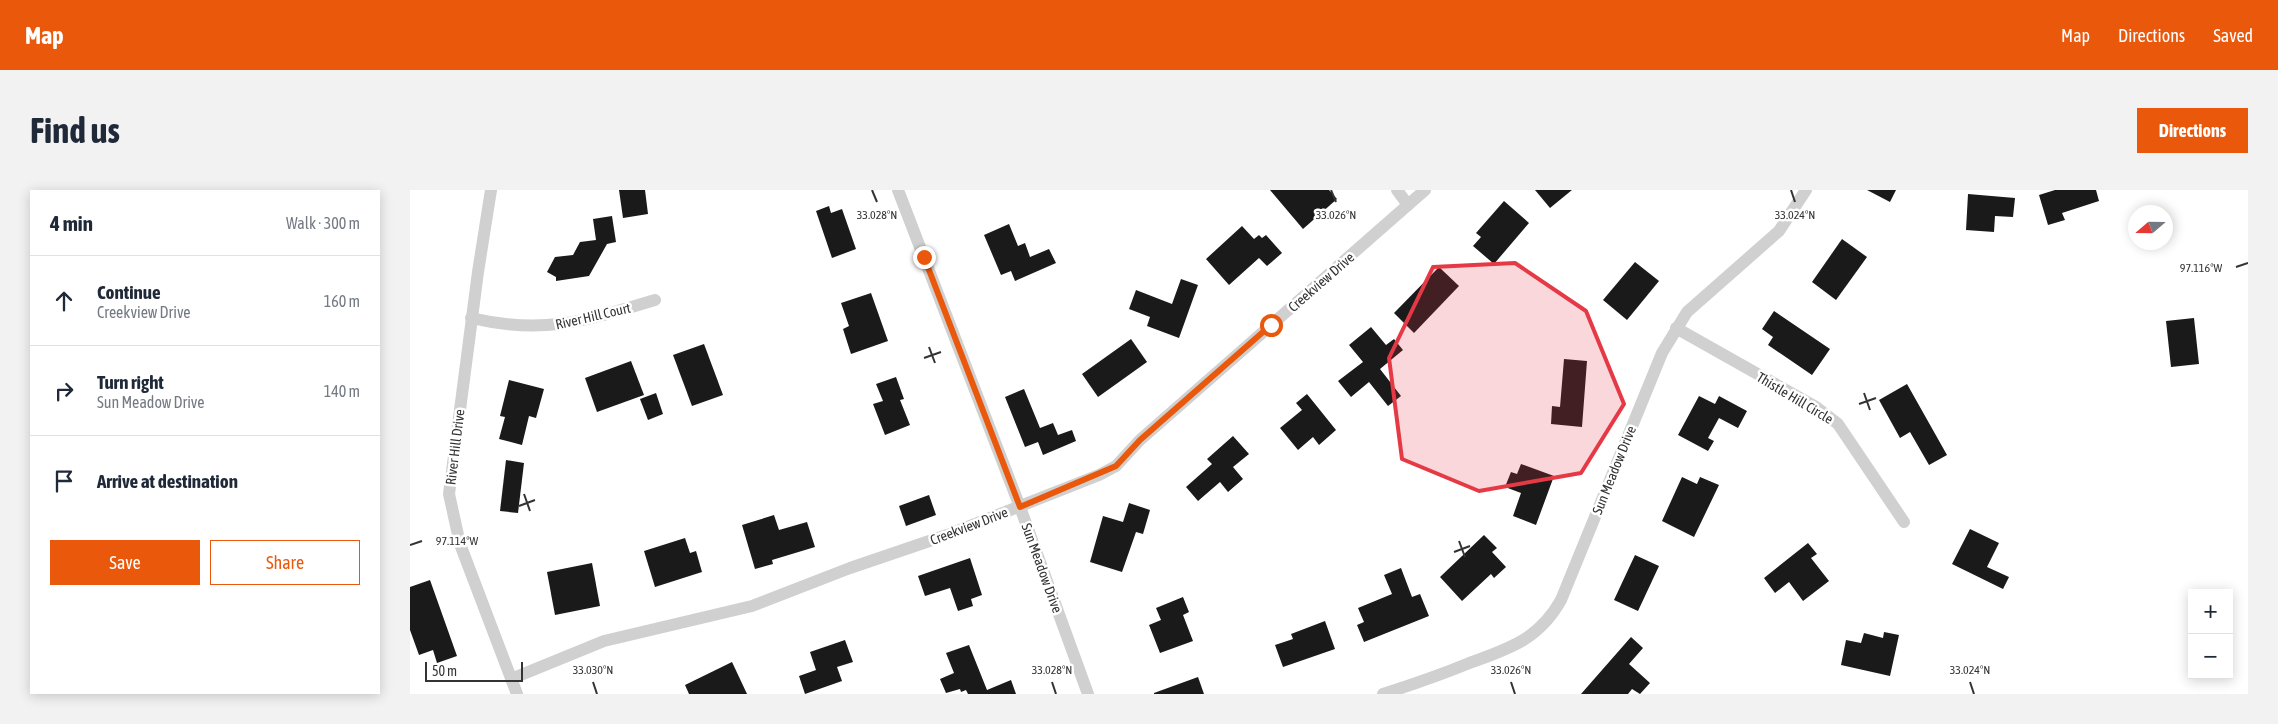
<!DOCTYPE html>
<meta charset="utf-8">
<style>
body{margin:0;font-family:"Asap Condensed",sans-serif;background:#f2f2f3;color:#1f2937}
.controls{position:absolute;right:15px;bottom:15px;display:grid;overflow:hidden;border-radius:0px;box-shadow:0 2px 12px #0003}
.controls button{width:45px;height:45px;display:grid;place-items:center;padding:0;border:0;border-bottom:1px solid #e0e1e3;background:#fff;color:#1f2937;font:25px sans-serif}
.compass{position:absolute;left:1718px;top:15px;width:45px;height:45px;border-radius:50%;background:#fff;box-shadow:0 2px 12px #0003;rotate:250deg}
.scale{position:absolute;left:15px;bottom:12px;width:98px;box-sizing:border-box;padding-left:5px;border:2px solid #333;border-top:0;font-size:14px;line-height:18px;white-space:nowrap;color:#333;-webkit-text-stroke:4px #fff;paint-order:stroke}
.stop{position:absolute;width:15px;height:15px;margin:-11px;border:4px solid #ea580c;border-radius:50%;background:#fff}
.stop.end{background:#ea580c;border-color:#fff;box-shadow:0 1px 5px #0008}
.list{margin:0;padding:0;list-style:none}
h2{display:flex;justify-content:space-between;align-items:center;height:65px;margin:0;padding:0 20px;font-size:21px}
h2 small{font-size:16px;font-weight:400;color:#747a83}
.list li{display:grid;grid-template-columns:32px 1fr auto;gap:15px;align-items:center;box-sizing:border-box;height:90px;padding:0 20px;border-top:1px solid #e0e1e3}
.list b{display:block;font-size:19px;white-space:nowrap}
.list p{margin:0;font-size:16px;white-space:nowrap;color:#747a83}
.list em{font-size:16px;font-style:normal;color:#747a83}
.actions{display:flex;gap:10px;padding:15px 20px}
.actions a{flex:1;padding:11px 0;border:1px solid #ea580c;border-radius:0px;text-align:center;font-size:18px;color:#ea580c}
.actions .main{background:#ea580c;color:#fff}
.icon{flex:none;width:28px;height:28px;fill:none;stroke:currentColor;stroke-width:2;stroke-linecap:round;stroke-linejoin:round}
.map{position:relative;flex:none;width:1838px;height:504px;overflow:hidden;border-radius:0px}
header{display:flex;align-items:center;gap:30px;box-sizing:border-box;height:70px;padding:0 25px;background:#ea580c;color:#fff}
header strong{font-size:24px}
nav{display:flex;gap:28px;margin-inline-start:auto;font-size:18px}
.intro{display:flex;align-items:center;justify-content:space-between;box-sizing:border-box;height:120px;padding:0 30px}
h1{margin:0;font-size:35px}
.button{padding:12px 22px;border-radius:0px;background:#ea580c;color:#fff;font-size:18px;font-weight:700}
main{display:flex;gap:30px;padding:0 30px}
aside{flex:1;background:#fff;border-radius:0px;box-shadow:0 2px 12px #0003}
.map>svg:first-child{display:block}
.building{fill:#1a1a1a}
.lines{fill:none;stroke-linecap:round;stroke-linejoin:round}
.minor{stroke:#d0d0d0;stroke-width:12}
.route{stroke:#ea580c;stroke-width:6}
.marked{fill:#e63946;fill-opacity:0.2;stroke:#e63946;stroke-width:4;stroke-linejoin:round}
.ticks{fill:none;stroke:#333;stroke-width:2}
.labels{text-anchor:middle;stroke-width:5;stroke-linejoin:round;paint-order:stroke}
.street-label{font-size:14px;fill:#333;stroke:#fff}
.ticks-label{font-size:12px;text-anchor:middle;fill:#333;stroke:#fff;stroke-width:5;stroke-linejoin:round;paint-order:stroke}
</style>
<header>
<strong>Map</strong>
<nav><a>Map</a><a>Directions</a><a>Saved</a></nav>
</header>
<div class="intro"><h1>Find us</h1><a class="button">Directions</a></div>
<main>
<aside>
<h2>4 min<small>Walk · 300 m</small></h2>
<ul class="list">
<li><svg class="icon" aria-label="ahead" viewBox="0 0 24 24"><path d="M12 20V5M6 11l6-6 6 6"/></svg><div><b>Continue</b><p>Creekview Drive</p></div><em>160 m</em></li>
<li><svg class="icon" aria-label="right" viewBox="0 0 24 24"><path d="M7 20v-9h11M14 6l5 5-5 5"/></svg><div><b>Turn right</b><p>Sun Meadow Drive</p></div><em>140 m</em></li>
<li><svg class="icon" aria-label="arrive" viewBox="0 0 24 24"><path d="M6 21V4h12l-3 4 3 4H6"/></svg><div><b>Arrive at destination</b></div></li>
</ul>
<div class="actions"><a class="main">Save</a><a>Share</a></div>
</aside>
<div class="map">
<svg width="1838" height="504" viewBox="0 0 1838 504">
<rect width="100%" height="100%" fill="#fff"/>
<g class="building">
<path d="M209,0H235L238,24L213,28Z"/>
<path d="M860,0H919L927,9L893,39Z"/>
<path d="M1125,0H1162L1140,18Z"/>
<path d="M1457,0H1486L1480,12Z"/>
<path d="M1645,0H1686L1689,11L1652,23L1655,30L1638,35L1629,5Z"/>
<path d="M1558,4L1605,8L1603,27L1585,26L1584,42L1556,40Z"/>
<path d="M1094,11L1119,33L1084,74L1063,56L1071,47L1066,43Z"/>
<path d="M419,16L421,23L432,19L446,59L422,68L406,21Z"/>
<path d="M202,26L206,52L197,54L179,86L146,91V87L137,82L145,67L163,65L170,52L186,50L183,29Z"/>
<path d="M599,34L608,56L615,53L620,67L639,59L646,73L605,91L601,81L591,85L574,45Z"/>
<path d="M832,36L844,49L849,45L852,48L856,45L872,63L857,76L849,68L819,95L796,69Z"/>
<path d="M1432,49L1457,67L1426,110L1402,92Z"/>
<path d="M1225,72L1249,91L1217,130L1193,110Z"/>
<path d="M1029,77L1049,96L1004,143L984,123Z"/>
<path d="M771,89L788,95L769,148L737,136L740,127L719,119L726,100L762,114Z"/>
<path d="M461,103L478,151L441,164L433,139L439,136L431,113Z"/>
<path d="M1364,121L1420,159L1402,185L1358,155L1363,147L1352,139Z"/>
<path d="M1784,128L1789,174L1761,177L1756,131Z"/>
<path d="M961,137L976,155L984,149L993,160L970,179L991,206L978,216L959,192L941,207L928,191L953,172L939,155Z"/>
<path d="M721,149L737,172L688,207L672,184Z"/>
<path d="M294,154L313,205L282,216L263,165Z"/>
<path d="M1154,169L1177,171L1172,237L1141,234L1142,216L1150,217Z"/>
<path d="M221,171L234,205L187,222L175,188Z"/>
<path d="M486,187L494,209L490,210L500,235L475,245L463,214L473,211L466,194Z"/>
<path d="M99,190L134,199L126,228L119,226L112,255L89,249L95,227L90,226Z"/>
<path d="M1497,194L1537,265L1519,275L1500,242L1490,248L1469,210Z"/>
<path d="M614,199L630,238L643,233L648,245L662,240L666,251L633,265L628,252L615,257L595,207Z"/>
<path d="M246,203L253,224L238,230L230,209Z"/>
<path d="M897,204L926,240L909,255L903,247L888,260L870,238L892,220L886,213Z"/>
<path d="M1289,206L1305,214L1309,206L1337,221L1328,238L1309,228L1298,248L1304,251L1298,261L1268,245Z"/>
<path d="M823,246L839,264L823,277L833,289L818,302L810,292L788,311L776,297L802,274L797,269Z"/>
<path d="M96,270L114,273L108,323L90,321Z"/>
<path d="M1111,274L1144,286L1126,335L1103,326L1111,303L1095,297L1101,282L1107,284Z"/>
<path d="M1272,287L1287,294L1290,287L1309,295L1284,347L1252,331Z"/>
<path d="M519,305L526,325L496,336L489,316Z"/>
<path d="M719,313L740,320L733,344L726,342L712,382L680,372L693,326L713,332Z"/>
<path d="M364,325L369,340L397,332L405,357L362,370L363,374L345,379L332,335Z"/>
<path d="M1560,339L1589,353L1577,377L1599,387L1593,399L1542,374Z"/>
<path d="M1074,345L1087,358L1082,362L1096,377L1084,388L1081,384L1052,411L1030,387Z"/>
<path d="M275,348L280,363L286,361L292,382L245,397L234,361Z"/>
<path d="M1398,353L1407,364L1401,368L1419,391L1393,411L1379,392L1365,403L1354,388Z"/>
<path d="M1225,365L1249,376L1228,421L1204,410Z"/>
<path d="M560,368L572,405L561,409L563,416L548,421L540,398L515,406L508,386Z"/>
<path d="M182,373L190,416L145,425L137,382Z"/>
<path d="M991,378L1002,407L1010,404L1019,426L954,452L947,435L954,432L948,418L982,404L974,385Z"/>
<path d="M20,390L47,466L27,473L23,460L9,465L0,440V397Z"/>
<path d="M773,407L779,422L773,425L783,451L750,463L739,435L751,430L746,418Z"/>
<path d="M915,431L925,459L873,477L865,455L883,449L881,444Z"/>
<path d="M1474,442L1489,445L1480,486L1431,475L1436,450L1451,453L1454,443L1473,448Z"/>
<path d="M1221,447L1233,458L1219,474L1240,493L1230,504L1222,499L1218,504H1171Z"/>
<path d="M435,450L443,472L427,477L432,491L395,504L389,486L406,480L400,462Z"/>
<path d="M559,455L577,500L601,490L606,504H558L556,500L551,502L550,499L536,503L530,489L544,483L536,463Z"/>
<path d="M322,472L337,504H279L275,495Z"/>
<path d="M788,487L794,504H744V503Z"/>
</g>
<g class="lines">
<g class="minor">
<path d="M81,0L68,82L39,304L50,354L107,504"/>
<path d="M488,0L610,317L678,504"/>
<path d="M987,0L998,15"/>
<path d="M61,128C134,145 175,131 245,110"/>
<path d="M1266,138L1406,217L1428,234L1494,332"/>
<path d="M101,489L194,451L342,416L440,378L537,345L689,285L706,276L730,250L1015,0"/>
<path d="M973,504C1001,495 1030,485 1057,474C1097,459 1128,451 1151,410L1252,163L1277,122L1369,41L1396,0"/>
</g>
</g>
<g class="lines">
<path class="route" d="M514,67L610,317L706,276L730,250L861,135"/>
</g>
<path class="marked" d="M1105,73L1176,121L1214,214L1171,283L1069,301L992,269L979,168L1023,77Z"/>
<path class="ticks" d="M462,0L467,12M921,0L926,12M1381,0L1385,12M1826,77L1838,73M519,157L525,173M514,168L531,162M1454,203L1460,220M1449,214L1466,208M114,304L120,321M109,316L125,310M1049,351L1055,367M0,355L12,351M1044,362L1060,356M183,492L187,504M642,492L646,504M1101,492L1105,504M1560,492L1564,504"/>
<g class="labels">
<g class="street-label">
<text transform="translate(911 92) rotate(-41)" y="5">Creekview Drive</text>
<text transform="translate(183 126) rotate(-13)" y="5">River Hill Court</text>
<text transform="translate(1385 208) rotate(31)" y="5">Thistle Hill Circle</text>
<text transform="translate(45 257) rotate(-83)" y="5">River Hill Drive</text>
<text transform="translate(1204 280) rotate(-68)" y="5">Sun Meadow Drive</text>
<text transform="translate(559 336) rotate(-21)" y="5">Creekview Drive</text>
<text transform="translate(632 378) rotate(70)" y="5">Sun Meadow Drive</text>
</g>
</g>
<g class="ticks-label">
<text x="467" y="29">33.028°N</text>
<text x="926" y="29">33.026°N</text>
<text x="1385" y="29">33.024°N</text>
<text x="1791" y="82">97.116°W</text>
<text x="47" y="355">97.114°W</text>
<text x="183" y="484">33.030°N</text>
<text x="642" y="484">33.028°N</text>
<text x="1101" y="484">33.026°N</text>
<text x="1560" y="484">33.024°N</text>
</g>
</svg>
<div class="controls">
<button>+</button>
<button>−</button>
</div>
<svg class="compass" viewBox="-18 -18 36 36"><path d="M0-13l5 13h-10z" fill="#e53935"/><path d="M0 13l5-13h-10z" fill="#747a83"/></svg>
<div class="scale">50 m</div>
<div class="stop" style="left:861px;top:135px"></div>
<div class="stop end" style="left:514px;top:67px"></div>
</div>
</main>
